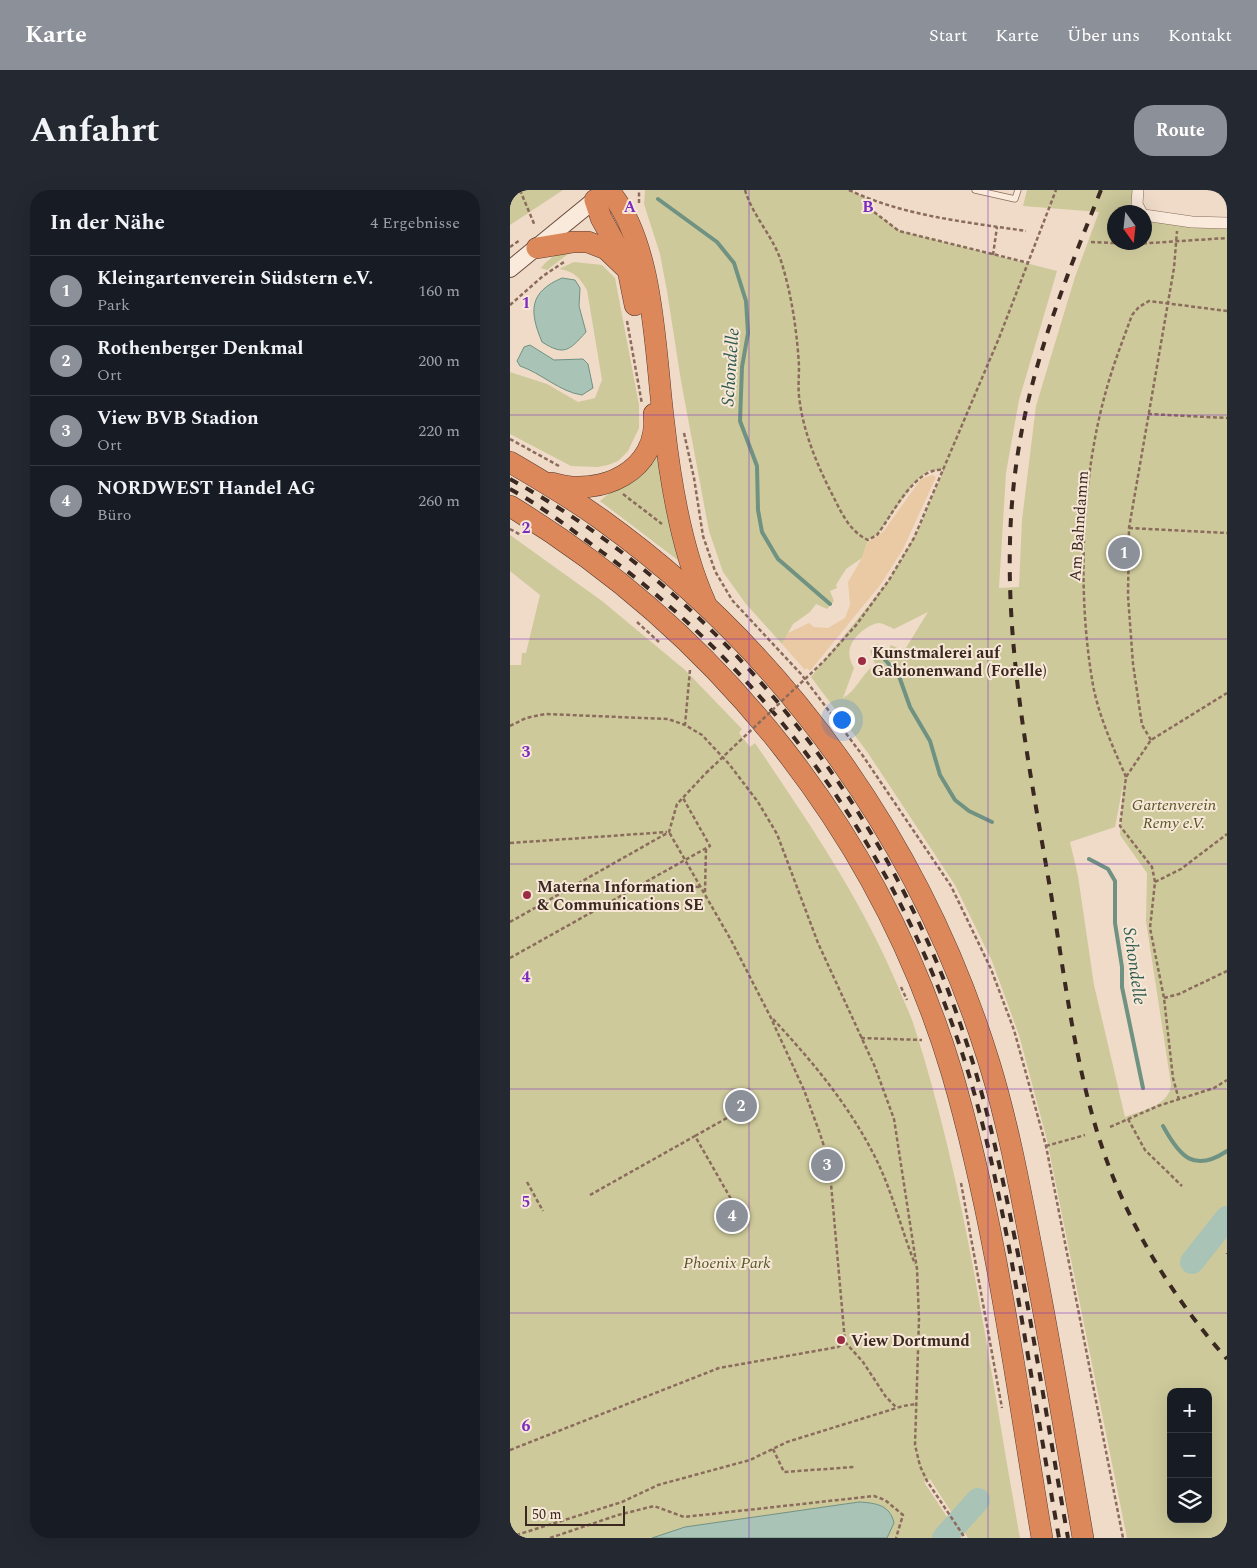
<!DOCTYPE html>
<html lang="de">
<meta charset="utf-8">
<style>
body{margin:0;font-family:Spectral,serif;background:#242831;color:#f1f3f6}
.controls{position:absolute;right:15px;bottom:15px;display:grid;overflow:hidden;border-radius:10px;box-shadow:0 5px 20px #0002}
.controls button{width:45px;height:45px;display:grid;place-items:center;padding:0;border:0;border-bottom:1px solid #363941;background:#171b24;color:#f1f3f6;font:25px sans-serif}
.compass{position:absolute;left:597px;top:15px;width:45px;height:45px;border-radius:50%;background:#171b24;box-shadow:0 5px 20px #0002;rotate:165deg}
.scale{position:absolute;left:15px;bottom:12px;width:100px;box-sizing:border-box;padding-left:5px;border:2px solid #3b2820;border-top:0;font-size:14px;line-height:18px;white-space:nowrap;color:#3b2820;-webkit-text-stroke:4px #f6e7d7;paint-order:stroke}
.you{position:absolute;left:331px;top:529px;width:18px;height:18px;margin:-12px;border:4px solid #fff;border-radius:50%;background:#1a73e8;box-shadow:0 0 0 8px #1a73e833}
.badge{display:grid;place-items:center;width:32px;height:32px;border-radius:50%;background:#8c9099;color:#fff;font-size:16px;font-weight:700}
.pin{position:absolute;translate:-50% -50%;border:2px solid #fff;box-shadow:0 1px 5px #0006}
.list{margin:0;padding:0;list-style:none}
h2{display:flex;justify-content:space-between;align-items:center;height:65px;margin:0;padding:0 20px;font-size:21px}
h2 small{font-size:16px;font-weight:400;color:#9ea1a6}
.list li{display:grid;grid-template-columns:32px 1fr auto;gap:15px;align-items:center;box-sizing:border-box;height:70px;padding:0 20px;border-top:1px solid #363941}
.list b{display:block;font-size:19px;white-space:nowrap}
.list p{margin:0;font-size:16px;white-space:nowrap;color:#9ea1a6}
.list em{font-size:16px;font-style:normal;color:#9ea1a6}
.icon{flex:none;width:28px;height:28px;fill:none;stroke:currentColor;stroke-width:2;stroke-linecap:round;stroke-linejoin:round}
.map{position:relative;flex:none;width:717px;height:1348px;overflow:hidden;border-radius:20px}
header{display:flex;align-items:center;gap:30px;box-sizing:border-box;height:70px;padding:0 25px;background:#8c9099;color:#fff}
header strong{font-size:24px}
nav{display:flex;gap:28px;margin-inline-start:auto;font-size:18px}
.intro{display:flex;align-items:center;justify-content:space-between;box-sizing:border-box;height:120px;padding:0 30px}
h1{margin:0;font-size:35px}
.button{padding:12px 22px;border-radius:20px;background:#8c9099;color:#fff;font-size:18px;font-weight:700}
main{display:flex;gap:30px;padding:0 30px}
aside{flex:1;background:#171b24;border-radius:20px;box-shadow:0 5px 20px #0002}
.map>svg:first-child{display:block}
.green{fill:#cdc99b;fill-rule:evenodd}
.sand{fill:#eacaa5}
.water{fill:#a9c3b6;stroke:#6f9282}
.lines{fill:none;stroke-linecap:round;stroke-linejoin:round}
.stream{stroke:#6f9282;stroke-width:4}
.river{stroke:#a9c3b6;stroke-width:24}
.lane-casing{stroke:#8b6c5c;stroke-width:7}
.street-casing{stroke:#8b6c5c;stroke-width:12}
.secondary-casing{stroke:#6d4d3f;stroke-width:18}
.highway-casing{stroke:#593b30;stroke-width:22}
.path{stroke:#8b6c5c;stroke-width:2.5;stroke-dasharray:4 2.5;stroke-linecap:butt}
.lane{stroke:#f9eadb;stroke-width:5.5}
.street{stroke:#f9eadb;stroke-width:11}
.secondary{stroke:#f9eadb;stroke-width:16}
.highway{stroke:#dd885a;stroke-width:21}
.rail{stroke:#3b2820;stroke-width:4;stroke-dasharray:9 9;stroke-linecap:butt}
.path-bridge{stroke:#8b6c5c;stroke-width:2.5;stroke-dasharray:4 2.5;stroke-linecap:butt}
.grid{fill:none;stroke:#7b2cbf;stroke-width:1;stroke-opacity:0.55}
.poi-dot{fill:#9b2c44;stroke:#f6e7d7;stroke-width:2}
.labels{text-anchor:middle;stroke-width:4;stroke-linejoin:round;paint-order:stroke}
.street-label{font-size:16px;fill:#3b2820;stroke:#f6e7d7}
.poi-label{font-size:16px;font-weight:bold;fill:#3b2820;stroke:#f6e7d7;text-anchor:start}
.park-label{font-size:16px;font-style:italic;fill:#565827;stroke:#f6e7d7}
.water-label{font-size:18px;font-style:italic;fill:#2f5b4f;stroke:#f6e7d7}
.grid-label{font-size:16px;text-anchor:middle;font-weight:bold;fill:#7b2cbf;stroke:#f6e7d7;stroke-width:4;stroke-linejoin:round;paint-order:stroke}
</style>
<header>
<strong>Karte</strong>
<nav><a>Start</a><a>Karte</a><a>Über uns</a><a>Kontakt</a></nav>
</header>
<div class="intro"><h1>Anfahrt</h1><a class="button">Route</a></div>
<main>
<aside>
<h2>In der Nähe<small>4 Ergebnisse</small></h2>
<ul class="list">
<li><span class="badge">1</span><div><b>Kleingartenverein Südstern e.V.</b><p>Park</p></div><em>160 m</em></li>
<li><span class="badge">2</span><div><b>Rothenberger Denkmal</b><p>Ort</p></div><em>200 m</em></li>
<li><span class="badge">3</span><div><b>View BVB Stadion</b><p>Ort</p></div><em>220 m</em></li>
<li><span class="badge">4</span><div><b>NORDWEST Handel AG</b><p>Büro</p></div><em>260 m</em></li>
</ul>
</aside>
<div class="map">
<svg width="717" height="1348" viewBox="0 0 717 1348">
<rect width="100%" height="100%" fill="#efdbc8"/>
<g class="green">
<path d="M0,0H53L0,35Z"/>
<path d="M135,0H339L359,10L364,22L390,41L547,81L509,210L496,283L489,398L509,397L512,330L526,216L565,87L589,22L513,16L517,0H624L622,14L625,22H604V52H634L635,30L680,37L717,39V1348H617L537,950L509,845L482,771L445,695L358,563L301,487L379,390L409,338L434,280L418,281L404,293L367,345L358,350L352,368L336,379L326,395L327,398L320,401L324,411L317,419L306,414L300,422L283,434L272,454L236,414L213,382L199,341L171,191L157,101L150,64L134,14ZM418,422L394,461L381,455L379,459L367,454L360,461L365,474C352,484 346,501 333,508L344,478C334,462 341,449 355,439C359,436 365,433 370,433C374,434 380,437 384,439ZM613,595L610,645L637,683L636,731L661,894C660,916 632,920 615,927L584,795L568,686L560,652L605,637ZM661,1202H698V1329H661Z"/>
<path d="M71,61L58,64L37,80L31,78C43,63 53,62 71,61Z"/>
<path d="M64,72L92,75L105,88L129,215V238L118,261L108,271L98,275L87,277L61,276L0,244V182L37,194L68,212L85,208L92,190L77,100C70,88 64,81 49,79Z"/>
<path d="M147,262L173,374L90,311Z"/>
<path d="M0,345L92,411L175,480L232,539L229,543L240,557L245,553C299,633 352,710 389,799C394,812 401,825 405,839C458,1004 479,1178 510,1348H458L420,1289L414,1292L451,1348H377L384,1333C380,1315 366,1313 349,1312L175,1337L142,1348H0V475H11L12,463H16L30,405L0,381Z"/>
</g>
<path class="sand" d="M422,285L426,287L393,359L371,394L300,481L297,478L295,480L272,454L278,443L299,433L304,437L318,438L335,428L340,415L338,392L352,368L357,353L373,342L411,289Z"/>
<g class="water">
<path d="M52,88L65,90L70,98L69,116L76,142C59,161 54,166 32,152C19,121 19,102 52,88Z"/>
<path d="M20,155L44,170L73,169L78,174L83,198L72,205C50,202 31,183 10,176L7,171L14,157Z"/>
<path d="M349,1312C366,1313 380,1315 384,1333L377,1348H142L175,1337Z"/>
</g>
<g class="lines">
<g class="stream">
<path d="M148,9L207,52L224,73L236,111L238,143L232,177L230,231L247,276L248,320L252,342L268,369L320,414"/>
<path d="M365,458L389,486L400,517L420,551L430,585L445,610L459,621L482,632"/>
<path d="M579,669L598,679L605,691V733L612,777V797L633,898"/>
<path d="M653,936C670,967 684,983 717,961"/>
</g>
<g class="river">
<path d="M682,1072L717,1028"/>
<path d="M434,1348L468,1310"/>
</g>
<g class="lane-casing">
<path id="lane" d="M465,0L505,9L508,0"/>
</g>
<g class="street-casing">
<g id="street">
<path d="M628,0L627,14L631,22"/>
<path d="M634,25L682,32L717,33"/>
</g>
</g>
<g class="secondary-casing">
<path id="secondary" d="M0,79L93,3"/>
</g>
<g class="highway-casing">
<g id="highway">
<path d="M98,0C145,52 145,166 154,234C160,289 172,361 195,412"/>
<path d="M85,10L91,28L114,70"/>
<path d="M27,58L63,52H78L96,59L118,80L125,115"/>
<path d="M0,272C31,290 63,309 92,330C276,462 412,655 479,872C499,937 511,1004 524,1071C542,1163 557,1256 573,1348"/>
<path d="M42,293C90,308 150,281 144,224"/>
<path d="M0,316C211,444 371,646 442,883C486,1034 506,1193 532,1348"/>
</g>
</g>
<g class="path">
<path d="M10,0L25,36"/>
<path d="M235,0C243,27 264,47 272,74C282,107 287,142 289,176C289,186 288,196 289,206C293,243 308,277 325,310C333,326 341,342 358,350L367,345C383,324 405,276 434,280"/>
<path d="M339,0C394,26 456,32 516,41"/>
<path d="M359,10L364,22L389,41L519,73"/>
<path d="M129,13V0"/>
<path d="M581,52L625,54L717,48"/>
<path d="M0,57L10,50"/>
<path d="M483,65L487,37"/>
<path d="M0,115L33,86L54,72"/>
<path d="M117,131L132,214"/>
<path d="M638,224L717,228"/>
<path d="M174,243L184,288L193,346L205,381L222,410L291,484L353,566L441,696L481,779L504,840L536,956L613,1348"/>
<path d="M0,249L49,276"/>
<path d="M113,304L152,334"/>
<path d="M619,338L717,343"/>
<path d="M0,339L11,345"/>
<path d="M127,432L149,452"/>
<path d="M314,471L347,434L379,390L404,348L489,148L546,0"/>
<path d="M180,480L175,535L192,545L219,574L248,612L267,644L308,753L365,877L384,929L407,1079L409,1129L405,1255L410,1276L417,1291L455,1348"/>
<path d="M0,536L16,528L35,524L158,529L175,535"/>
<path d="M641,550L632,535L623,474L618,406L619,338L664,78L667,41"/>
<path d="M616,587C603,557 589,527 583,495C567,404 571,289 596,201C603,175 613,150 622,125L629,117L639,111L717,121"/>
<path d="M0,653L157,642"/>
<path d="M645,692L671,679L717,644"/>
<path d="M121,701L151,695L191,697"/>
<path d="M195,702L196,658"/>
<path d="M0,732L159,642L167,614L196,583"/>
<path d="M0,768L200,656L173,608"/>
<path d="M391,797L397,810"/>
<path d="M654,808L669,804L717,781"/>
<path d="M263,829C302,871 339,915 365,967C382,1000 391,1039 405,1074"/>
<path d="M351,848L412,850"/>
<path d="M669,910L663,888L654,808L640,738L645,692L642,677L610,636L616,587L641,550L717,503"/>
<path d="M618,929L635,960L672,996"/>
<path d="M600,937L648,916L704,898L717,890"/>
<path d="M185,946L224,924"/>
<path d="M536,956L575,945"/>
<path d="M17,992L33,1021"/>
<path d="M451,993L492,1218"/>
<path d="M80,1005L185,946L221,1009"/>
<path d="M717,1064V1063"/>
<path d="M335,1152L353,1172L376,1207L387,1218"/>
<path d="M263,1259L274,1282L344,1277"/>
<path d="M0,1260L209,1178L328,1157L335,1152L319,971L309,941L294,900L260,826L221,750L159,642"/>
<path d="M0,1347L112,1312L148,1295L240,1270L277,1252L393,1216L406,1214"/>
<path d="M40,1348L108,1325L144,1316L174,1327L364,1306L375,1310L393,1325L386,1348"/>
</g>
<use href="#lane" class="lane"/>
<use href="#street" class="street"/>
<use href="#secondary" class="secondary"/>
<use href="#highway" class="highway"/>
<g class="rail">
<path d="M591,0C555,90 519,179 506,276C486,422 518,567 542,710C557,802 568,900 603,987C630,1054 669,1115 717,1169"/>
<path d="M0,289C212,406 378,615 454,845C478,916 493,990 508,1064C526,1158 541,1253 558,1348"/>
<path d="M0,299C33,317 62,340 92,362C269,492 396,676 459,885C478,949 491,1014 503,1079C519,1169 533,1258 549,1348"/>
</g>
<path class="path-bridge" d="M196,583L314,471"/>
</g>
<path class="grid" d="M239,0V1348M478,0V1348M0,225H717M0,449H717M0,674H717M0,899H717M0,1123H717"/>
<g class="poi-dot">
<circle cx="352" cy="471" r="5"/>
<circle cx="17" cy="705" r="5"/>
<circle cx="331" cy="1150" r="5"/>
</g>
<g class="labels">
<g class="street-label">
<text transform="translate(568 336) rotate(-86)" y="6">Am Bahndamm</text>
</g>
<g class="poi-label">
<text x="362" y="468">Kunstmalerei auf<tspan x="362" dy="18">Gabionenwand (Forelle)</tspan></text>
<text x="27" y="702">Materna Information<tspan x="27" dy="18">&amp; Communications SE</tspan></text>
<text x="341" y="1156">View Dortmund</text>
</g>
<g class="park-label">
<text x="664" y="620">Gartenverein<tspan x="664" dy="18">Remy e.V.</tspan></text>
<text x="217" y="1078">Phoenix Park</text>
</g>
<g class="water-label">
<text transform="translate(220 177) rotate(-86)" y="6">Schondelle</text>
<text transform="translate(625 776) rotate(82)" y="6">Schondelle</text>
</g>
</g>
<g class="grid-label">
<text x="120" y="22">A</text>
<text x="358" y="22">B</text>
<text x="16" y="118">1</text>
<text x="16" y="343">2</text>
<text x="16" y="567">3</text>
<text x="16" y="792">4</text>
<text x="16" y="1017">5</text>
<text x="16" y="1241">6</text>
</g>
</svg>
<div class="controls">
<button>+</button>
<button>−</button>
<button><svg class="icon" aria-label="layers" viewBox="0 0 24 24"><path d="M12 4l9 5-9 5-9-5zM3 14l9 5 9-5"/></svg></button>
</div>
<svg class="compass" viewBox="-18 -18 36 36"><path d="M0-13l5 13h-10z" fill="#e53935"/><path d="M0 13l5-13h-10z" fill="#9ea1a6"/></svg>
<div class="scale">50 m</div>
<div class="you"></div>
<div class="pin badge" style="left:614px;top:363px">1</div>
<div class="pin badge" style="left:231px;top:916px">2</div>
<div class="pin badge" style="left:317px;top:975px">3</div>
<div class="pin badge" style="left:222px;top:1026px">4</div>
</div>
</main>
